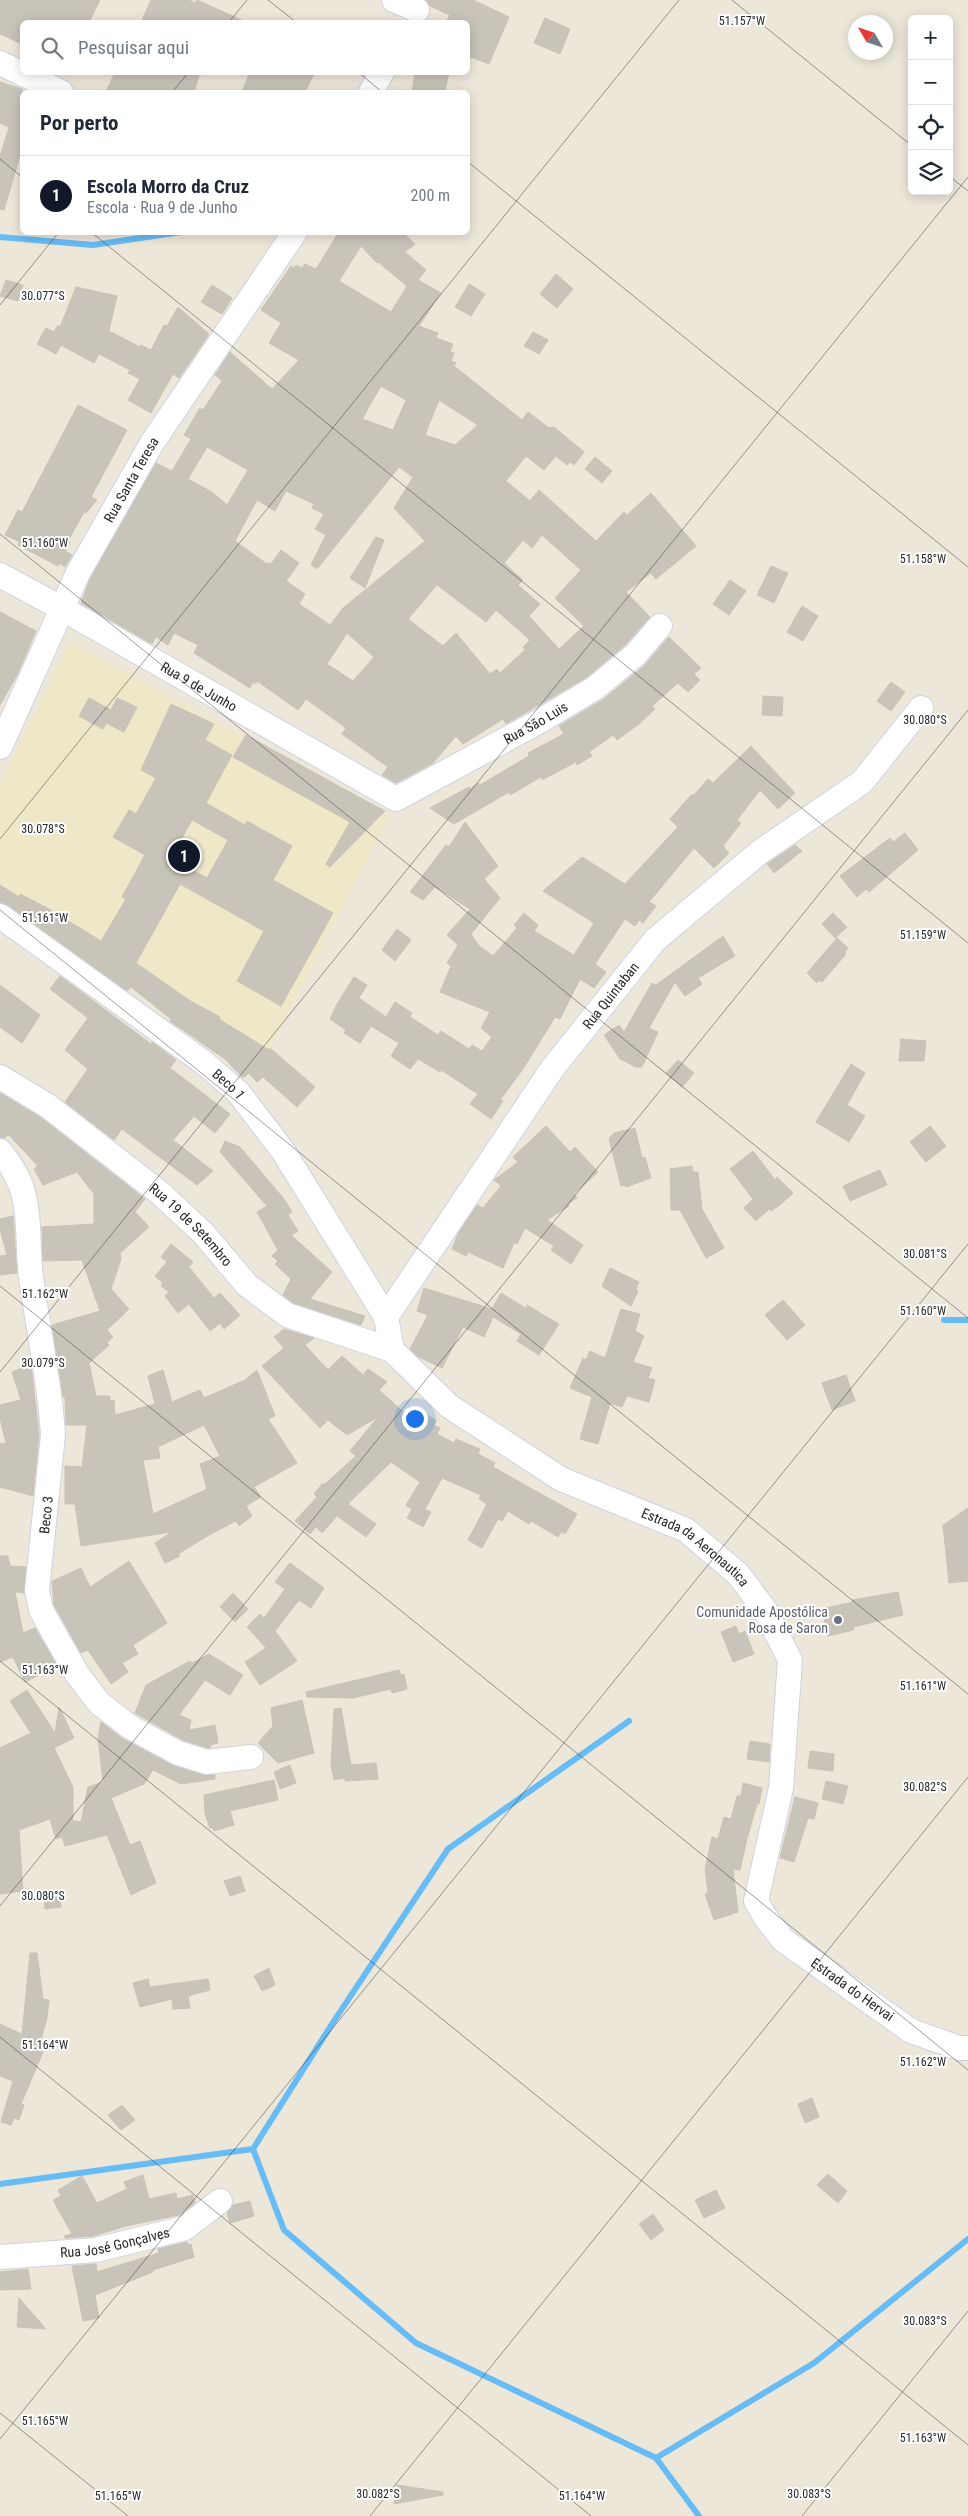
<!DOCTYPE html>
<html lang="pt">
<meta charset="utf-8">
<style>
body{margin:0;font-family:"Roboto Condensed",sans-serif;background:#f6f6f7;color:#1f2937}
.controls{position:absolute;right:15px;top:15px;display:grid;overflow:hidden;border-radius:8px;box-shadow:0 2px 12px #0003}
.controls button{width:45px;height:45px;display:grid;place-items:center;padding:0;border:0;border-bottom:1px solid #e0e1e3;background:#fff;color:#1f2937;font:25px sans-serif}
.compass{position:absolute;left:848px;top:15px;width:45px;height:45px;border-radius:50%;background:#fff;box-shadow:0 2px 12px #0003;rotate:309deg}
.you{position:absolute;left:414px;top:1418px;width:18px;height:18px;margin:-12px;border:4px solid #fff;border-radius:50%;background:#1a73e8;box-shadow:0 0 0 8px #1a73e833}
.badge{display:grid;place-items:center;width:32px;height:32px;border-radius:50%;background:#111827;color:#fff;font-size:16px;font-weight:700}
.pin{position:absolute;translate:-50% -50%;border:2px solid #fff;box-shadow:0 1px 5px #0006}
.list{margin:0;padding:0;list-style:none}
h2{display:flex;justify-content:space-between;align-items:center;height:65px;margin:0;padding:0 20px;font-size:21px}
h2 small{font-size:16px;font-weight:400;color:#747a83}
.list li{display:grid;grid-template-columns:32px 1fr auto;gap:15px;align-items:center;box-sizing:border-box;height:80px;padding:0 20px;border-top:1px solid #e0e1e3}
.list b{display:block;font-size:19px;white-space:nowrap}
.list p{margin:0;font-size:16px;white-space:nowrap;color:#747a83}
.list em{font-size:16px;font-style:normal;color:#747a83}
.icon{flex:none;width:28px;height:28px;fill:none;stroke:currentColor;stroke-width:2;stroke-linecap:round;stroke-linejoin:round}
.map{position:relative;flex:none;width:968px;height:2516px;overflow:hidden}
.search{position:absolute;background:#fff;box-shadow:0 2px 12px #0003;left:20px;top:20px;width:450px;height:55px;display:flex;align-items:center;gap:12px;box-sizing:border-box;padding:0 18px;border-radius:8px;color:#747a83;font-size:19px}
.panel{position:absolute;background:#fff;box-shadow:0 2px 12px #0003;left:20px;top:90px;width:450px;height:145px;border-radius:8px}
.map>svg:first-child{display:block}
.education{fill:#efe8c8}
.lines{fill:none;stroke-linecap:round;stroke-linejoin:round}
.stream{stroke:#67bcf5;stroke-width:6}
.building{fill:#c8c4ba;stroke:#c8c3b4;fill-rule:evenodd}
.minor-casing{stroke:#cfd1e3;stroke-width:26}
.minor{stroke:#fff;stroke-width:24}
.ticks{fill:none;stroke:#292929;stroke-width:1;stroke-opacity:0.45}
.worship-dot{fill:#6b7280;stroke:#fff;stroke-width:2}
.labels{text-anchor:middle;stroke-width:4;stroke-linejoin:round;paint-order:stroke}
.street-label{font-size:14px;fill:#292929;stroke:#fff}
.worship-label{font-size:14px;fill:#5b616d;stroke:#fff;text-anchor:end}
.ticks-label{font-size:12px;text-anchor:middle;fill:#292929;stroke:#fff;stroke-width:4;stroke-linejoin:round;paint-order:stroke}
</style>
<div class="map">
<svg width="968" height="2516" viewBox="0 0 968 2516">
<rect width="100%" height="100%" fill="#ede7da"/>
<path class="education" d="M70,642L389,816L264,1060L0,897V784Z"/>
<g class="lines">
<g class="stream">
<path d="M0,237L93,245L181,232"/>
<path d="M944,1320H968"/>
<path d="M253,2149L332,2024L448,1849L629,1721"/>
<path d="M0,2184L253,2149L284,2230L416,2343L656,2458L699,2516"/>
<path d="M656,2458L814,2363L968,2239"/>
</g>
</g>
<g class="building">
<path d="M0,0H100L89,22H22V44L0,34Z"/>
<path d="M151,0H189L195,3L197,0L246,22H141Z"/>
<path d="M426,0H473L509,17L489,64L468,56V22H446L450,15L430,6Z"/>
<path d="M545,18L570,29L560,54L534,43Z"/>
<path d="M115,72H200L194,92H106Z"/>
<path d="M250,72H315L305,92H242Z"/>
<path d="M415,72H449L445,92H412Z"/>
<path d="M0,82L22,89V148L4,210L0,209V156L9,127L0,123Z"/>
<path d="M339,232H402L415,244L405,252L426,270L418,280L441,293L419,326L438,333L436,338L453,344L450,352L454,353L451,361L456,363L454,366L522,420L528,412L549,428L554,427L584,452L574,465L570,462L567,465L556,456L544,470L526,456L506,481L530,501L539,490L596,541L624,512L627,515L651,493L696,546L656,579L651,573L626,592L650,617L625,645L587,677L506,724L503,719L463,744L456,736L433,763L396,783L382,775L388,767L342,734L346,728L306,699L298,710L257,681L256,684L253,682L250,688L194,653L198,645L174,633L168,645L156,637L152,644L81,603L90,579L156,463L172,471L191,439L184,435L200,408L203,410L222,381L215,375L230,352L272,389L299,360L269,343L281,323L261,310L291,266L294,268L296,265L302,268L305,264L316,269ZM361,246L377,263L378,262L407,286L391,312L339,281ZM381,386L406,400L393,430L362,419ZM439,400L478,425L455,445L425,435ZM207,447L248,470L227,505L212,492L188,479ZM399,467L413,477L394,508L425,541L343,608L330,625L299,604L305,594L286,581L299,563L281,550L271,564L269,563L267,564L235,541L257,500L275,511L286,491L314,504L312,508L324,514L315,529L326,535L311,565L317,569ZM542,535L581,570L555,598L584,626L559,649L529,616L540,604L518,585L523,580L504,563L523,540L532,548ZM437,585L486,622L496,610L530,640L523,647L525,650L500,673L497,669L490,674L456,633L443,646L408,619ZM347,633L374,657L353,681L327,664Z"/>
<path d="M556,274L573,289L557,308L540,294Z"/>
<path d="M6,280L23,285L18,301L0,296Z"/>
<path d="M469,284L485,294L471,316L455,307Z"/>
<path d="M212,285L232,298L222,314L201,302Z"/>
<path d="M76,287L117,296L109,331L140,347L141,345L151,350L164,325L167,326L178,307L209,334L179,378L173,374L151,413L128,400L140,379L128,373L130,370L99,354L94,363L61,345L56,354L37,344L46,328L54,332L58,325L60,327Z"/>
<path d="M533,332L548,340L539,354L524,346Z"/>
<path d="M78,405L127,430L91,497L97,500L86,513L84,512L68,541L70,542L65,551L72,555L65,567L60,563L58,566L18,545L20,542L5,535L18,510L22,512Z"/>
<path d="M595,457L612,471L602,483L585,469Z"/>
<path d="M376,537L384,540L365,588L350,578Z"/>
<path d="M771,566L788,573L774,603L757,595Z"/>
<path d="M730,580L746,591L729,615L713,604Z"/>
<path d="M802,606L818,616L803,641L787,632Z"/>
<path d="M0,612L36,631L17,675L0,705Z"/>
<path d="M669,637L701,668L694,674L700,680L688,692L678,683L652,706L655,709L639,724L617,740L613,735L589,752L592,756L577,765L576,762L542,780L541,777L510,795L509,792L454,824L430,808L469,787L470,789L479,783L480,785L529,756L528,753L564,734L559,726L604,699L644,666Z"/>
<path d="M891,682L905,692L891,711L877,701Z"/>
<path d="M763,696L783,697L782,716L762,715Z"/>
<path d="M89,698L111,710L117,698L137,707L124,732L106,723L103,729L79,716Z"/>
<path d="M171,704L214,724L205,740L232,755L206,803L245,825L247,821L292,846L273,880L333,913L281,1006L237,981L264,931L180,884L136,963L192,1002L220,1017L219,1019L269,1050L270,1048L315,1087L297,1107L263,1077L257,1082L249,1073L243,1078L225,1059L170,1021L171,1019L131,987L127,991L8,905L0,902V885L19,897L20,894L49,909L101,941L126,899L122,897L145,855L113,837L129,810L136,814L156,778L141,770ZM192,820L228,840L207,878L171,858Z"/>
<path d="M246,735L364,800L385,811L330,867L326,864L350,822L233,757Z"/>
<path d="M751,746L795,793L778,809L760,790L737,820L741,823L723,846L729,853L714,868L694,848L649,902L656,906L643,923L639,920L635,926L625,919L595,964L606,972L594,988L580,979L560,1019L555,1017L523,1069L500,1100L503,1101L491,1119L470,1104L478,1094L441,1070L440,1072L418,1059L410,1069L391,1056L399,1043L371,1026L360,1043L344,1033L346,1030L330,1019L337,1004L354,977L367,985L359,998L386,1017L395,1002L412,1013L410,1017L438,1035L441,1031L469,1049L472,1045L482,1051L492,1037L481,1028L490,1012L440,992L451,966L447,963L458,945L447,935L470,909L435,887L423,900L410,892L446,845L449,847L465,822L498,866L484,879L500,898L471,934L479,946L493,956L517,928L514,925L524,913L538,925L534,931L574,955L594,923L543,891L582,857L625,884L678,827L670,819L692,794L693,796L708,779L713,783Z"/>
<path d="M905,833L918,850L869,892L866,889L857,897L840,876L890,838L893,842Z"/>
<path d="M795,845L802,851L774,873L767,864Z"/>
<path d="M833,913L847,927L835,938L822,924Z"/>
<path d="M397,929L411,940L395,961L382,950Z"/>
<path d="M723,936L735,956L698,978L702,984L685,996L675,982L649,1028L658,1032L642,1067H636L620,1059L604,1035L619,1025L624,1032L652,983L656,985Z"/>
<path d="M837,938L848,948L845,952L846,954L822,982L819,980L817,983L807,973Z"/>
<path d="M60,976L151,1044L152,1042L176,1060L170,1068L230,1114L215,1133L194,1116L173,1140L213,1171L197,1185L122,1129L114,1140L65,1102L88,1069L65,1050L88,1018L50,989Z"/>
<path d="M0,985L40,1015L22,1043L0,1027Z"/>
<path d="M901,1039L926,1041L924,1061H899Z"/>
<path d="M678,1060L694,1073L682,1087L666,1073Z"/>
<path d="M851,1064L865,1073L847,1105L865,1116L849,1142L816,1122Z"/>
<path d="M0,1093L40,1117L145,1199L135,1212L149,1227L120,1253L121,1259L111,1289L129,1309L107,1330L113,1337L107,1343L109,1345L89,1363L96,1396H110V1401L114,1400L115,1415L155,1404L148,1376L163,1370L172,1402L200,1390L204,1398L245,1380L257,1370L275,1416L268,1419L297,1463L254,1487L261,1497L246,1506L252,1516L239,1526L236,1521L209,1535L178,1554L180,1556L165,1563L155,1543L172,1532L81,1546L75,1504H65V1466L82,1467L87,1425H66L65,1397H63L52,1325L100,1311L82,1260L43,1261L42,1227L94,1224V1194L77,1172L43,1185L34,1169L38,1166L8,1134L5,1138H0ZM204,1425L220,1456L200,1464L207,1489L153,1514L143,1460L160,1458L158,1447Z"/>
<path d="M546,1126L570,1152L575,1147L598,1172L574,1194L577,1198L568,1204L569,1206L547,1220L583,1245L571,1264L551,1250L554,1246L525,1228L517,1244L514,1243L503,1268L468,1252L466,1256L452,1249L458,1234L477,1205L483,1208L501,1186L494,1180L518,1162L513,1157Z"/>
<path d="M930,1126L946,1146L926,1162L910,1142Z"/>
<path d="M635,1128L642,1158L645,1157L651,1178L626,1187L625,1185L621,1186L609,1139L614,1133Z"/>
<path d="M225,1141L240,1147L284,1199L292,1212L288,1215L298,1231L291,1235L332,1272L310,1299L365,1316L361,1325L293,1303L283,1295L291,1279L275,1264L278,1261L272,1256L278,1250L257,1212L267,1206L220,1152Z"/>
<path d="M753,1151L775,1180L777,1177L793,1193L781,1204L771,1211L769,1209L756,1221L744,1208L753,1199L730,1169Z"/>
<path d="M692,1166L693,1172H698L702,1209L724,1248L706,1258L680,1210H671L670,1169Z"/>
<path d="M880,1170L887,1185L850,1201L843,1186Z"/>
<path d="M13,1216L17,1273L0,1275V1256L7,1255L0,1229V1219Z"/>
<path d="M171,1244L193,1262L189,1267L214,1298L220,1293L240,1315L224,1329L220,1323L210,1331L189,1304L178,1313L165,1296L169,1292L161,1286L163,1283L155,1276L167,1262L161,1257Z"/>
<path d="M610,1268L639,1282L636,1289L638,1291L631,1306L602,1286Z"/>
<path d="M424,1288L492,1309L501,1293L527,1309V1305L559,1324L539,1355L517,1341L521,1334L493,1317L484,1337L463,1327L442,1368L417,1356L410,1349L428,1315L417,1311Z"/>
<path d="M783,1300L805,1325L787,1340L765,1315Z"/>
<path d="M621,1309L640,1314L635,1331L644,1336L633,1362L652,1368L648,1378L655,1380L649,1402L627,1396L622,1407L610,1403L598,1444L580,1439L592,1397L570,1388L583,1358L586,1360L590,1351L605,1358Z"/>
<path d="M284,1329L314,1338L305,1345L328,1370L342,1356L363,1375L368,1369L387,1382L379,1390L410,1418L418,1408L436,1421L434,1425L440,1428L437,1434L454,1443L456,1439L480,1449L478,1454L495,1463L493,1467L577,1514L565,1534L561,1532L558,1537L531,1521L529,1524L508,1511L502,1521L498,1519L482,1548L468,1540L487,1504L479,1499L481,1495L442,1478L425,1509L431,1512L423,1527L407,1518L412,1509L406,1505L420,1482L391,1462L348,1504L376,1524L366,1537L337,1516L322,1533L316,1527L310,1534L295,1521L317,1497L314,1494L322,1484H325L356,1456L350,1451L378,1417L347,1435L328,1420L320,1428L262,1366L284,1348L274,1337Z"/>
<path d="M31,1365L39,1435L33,1496L0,1487V1443L6,1444L0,1418V1405L21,1400L12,1372Z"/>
<path d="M846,1375L855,1401L832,1410L822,1383Z"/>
<path d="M968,1508V1581L949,1583L943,1525Z"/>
<path d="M0,1556H8L10,1566L26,1567L24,1593L15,1592L23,1633L35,1628L57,1666L25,1682L13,1657L0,1662Z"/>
<path d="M129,1561L167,1623L133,1645L138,1654L122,1663L128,1672L111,1684L88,1650L81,1653L54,1605L52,1581L81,1568L90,1587Z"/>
<path d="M290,1563L324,1588L311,1608L299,1600L275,1631L297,1661L260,1685L245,1662L266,1648L247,1627L260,1614L264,1618L285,1589L275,1582Z"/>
<path d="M898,1592L903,1615L853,1627L854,1630L828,1636L822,1609L853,1602L852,1600Z"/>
<path d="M233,1593L248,1609L235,1622L220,1607Z"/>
<path d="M736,1626L739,1634L745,1631L754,1654L733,1662L721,1632Z"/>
<path d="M209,1654L243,1675L230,1695L205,1680L179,1715L191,1720L189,1730L215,1725L218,1743L210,1745L211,1748H208L183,1740L135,1713L146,1685L190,1661L192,1663Z"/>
<path d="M399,1670L401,1675L404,1674L407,1689L392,1693L391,1689L353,1698L307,1697L306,1692Z"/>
<path d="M27,1690L55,1733L59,1707L74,1738L54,1748L73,1787V1821L81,1822L88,1787L103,1782L98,1738L101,1722L123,1739L172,1765L203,1775H215V1779L181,1784L153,1770L144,1784L111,1798L130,1845L140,1841L156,1883L131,1895L107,1835L65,1846L62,1837L56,1839L50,1819L19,1830L23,1891L0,1894V1748L31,1733L10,1701Z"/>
<path d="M302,1700L314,1753L278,1763L258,1743L273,1726L271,1708Z"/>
<path d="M341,1708L351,1765L376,1763L378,1779L345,1781V1778L334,1780L331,1766L334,1709Z"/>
<path d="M750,1741L770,1744L769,1762L747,1759Z"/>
<path d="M810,1751L834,1754L833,1771L808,1768Z"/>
<path d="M290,1765L296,1783L280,1789L274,1772Z"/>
<path d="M274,1780L278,1800L230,1811L234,1825L214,1831L213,1828H210L205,1814L204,1795Z"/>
<path d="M826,1781L848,1786L843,1804L822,1799Z"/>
<path d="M743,1783L762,1788L759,1804H757L747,1839L740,1870L733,1869L738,1912L714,1920L705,1894L708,1892L705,1869L712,1837L718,1839L724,1817L731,1819L737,1796H741Z"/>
<path d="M795,1797L818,1803L814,1819L808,1818L794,1862L780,1858Z"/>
<path d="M240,1876L245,1891L230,1896L224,1881Z"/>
<path d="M59,1892L61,1907L45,1909L44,1893Z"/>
<path d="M30,1953H37L43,1999L49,2000L47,2018L38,2050L43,2052L21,2104L24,2105L19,2120L14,2118L11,2125L1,2122L13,2081L0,2076V2024L22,2034Z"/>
<path d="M269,1968L275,1985L262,1991L254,1976Z"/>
<path d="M148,1979L150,1987L208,1979L210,1990L188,1996L190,2008L173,2009L172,1999L140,2007L133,1983Z"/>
<path d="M812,2098L819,2117L805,2123L798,2104Z"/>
<path d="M122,2105L135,2120L121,2130L108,2115Z"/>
<path d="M828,2174L847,2191L838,2203L817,2185Z"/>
<path d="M143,2175L149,2199L176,2193L177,2199L193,2195L195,2203L179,2215L126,2226L94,2236L65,2238L64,2236L72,2234L53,2200L61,2196L58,2190L82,2176L97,2203L127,2189L124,2182Z"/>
<path d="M716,2190L725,2208L704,2218L695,2200Z"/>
<path d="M250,2201L254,2216L230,2223L227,2213L233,2205Z"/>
<path d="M653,2214L664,2230L651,2240L639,2224Z"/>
<path d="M187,2242L188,2245L191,2244L194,2257L153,2270V2272L95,2295L99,2318L83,2321L72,2266L96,2264L97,2272L159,2253L158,2249Z"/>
<path d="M28,2269L31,2289L0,2290V2272Z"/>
<path d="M19,2298L46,2329L17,2327Z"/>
<path d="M397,2485L443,2492V2495L394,2504Z"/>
</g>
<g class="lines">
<g class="minor-casing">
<g id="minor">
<path d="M394,0L417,10"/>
<path d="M0,63L61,92"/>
<path d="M371,92L382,72"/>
<path id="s1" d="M0,575L63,609L396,799L540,721L595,688L635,655L660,626"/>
<path id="s2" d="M0,747L78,573L152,443L295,232"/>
<path id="s3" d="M0,916L203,1062L238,1092L283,1151L386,1317"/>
<path id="s4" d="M0,1077L48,1106L160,1193L203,1233L247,1285L287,1315L392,1350L449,1406L561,1479L686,1530L738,1574L765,1610L790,1660L781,1788L756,1901L766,1918L783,1940L911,2031L959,2048H968"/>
<path d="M0,1151C9,1162 16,1172 21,1186C31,1215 27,1247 31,1277C38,1330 50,1382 53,1435L37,1590L41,1610L77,1674L99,1703L130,1727L178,1753L207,1762L251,1757"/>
<path id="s5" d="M392,1350L386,1317L552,1069L655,940L760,852L862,782L921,708"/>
<path id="s6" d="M0,2257L96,2250L185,2228L220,2201"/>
</g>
</g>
<use href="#minor" class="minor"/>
</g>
<path class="ticks" d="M268,0L296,22M732,0L912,146M229,22L247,0M358,72L382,92M172,92L189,72M0,159L22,177M468,162L968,567M949,176L968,191M91,232L968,943M0,305L59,232M0,534L968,1318M0,839L679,0M0,910L968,1694M0,1286L968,2070M0,1372L968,177M0,1661L968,2445M0,1906L968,710M0,2037L591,2516M0,2413L128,2516M0,2439L968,1244M370,2516L968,1777M802,2516L968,2311"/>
<circle class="worship-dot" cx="838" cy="1620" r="5"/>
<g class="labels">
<g class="street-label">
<text dy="5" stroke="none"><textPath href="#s2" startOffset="298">Rua Santa Teresa</textPath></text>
<text dy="5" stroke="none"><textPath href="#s1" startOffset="228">Rua 9 de Junho</textPath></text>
<text dy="5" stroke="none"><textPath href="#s1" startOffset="614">Rua São Luis</textPath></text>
<text dy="5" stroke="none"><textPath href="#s5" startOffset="426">Rua Quintaban</textPath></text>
<text dy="5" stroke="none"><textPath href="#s3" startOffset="284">Beco 1</textPath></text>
<text dy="5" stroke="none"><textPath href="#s4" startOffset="242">Rua 19 de Setembro</textPath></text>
<text transform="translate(46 1515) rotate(-84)" y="5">Beco 3</text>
<text dy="5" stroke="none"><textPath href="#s4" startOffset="851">Estrada da Aeronautica</textPath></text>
<text dy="5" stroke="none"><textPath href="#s4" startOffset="1380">Estrada do Hervai</textPath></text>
<text dy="5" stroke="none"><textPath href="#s6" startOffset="116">Rua José Gonçalves</textPath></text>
</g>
<g class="worship-label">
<text x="828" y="1617">Comunidade Apostólica<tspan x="828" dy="16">Rosa de Saron</tspan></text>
</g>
</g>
<g class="ticks-label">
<text x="742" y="25">51.157°W</text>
<text x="43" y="300">30.077°S</text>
<text x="45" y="547">51.160°W</text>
<text x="923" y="563">51.158°W</text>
<text x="925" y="724">30.080°S</text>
<text x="43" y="833">30.078°S</text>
<text x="45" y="922">51.161°W</text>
<text x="923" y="939">51.159°W</text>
<text x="925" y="1258">30.081°S</text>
<text x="45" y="1298">51.162°W</text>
<text x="923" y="1315">51.160°W</text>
<text x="43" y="1367">30.079°S</text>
<text x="45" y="1674">51.163°W</text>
<text x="923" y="1690">51.161°W</text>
<text x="925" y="1791">30.082°S</text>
<text x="43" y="1900">30.080°S</text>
<text x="45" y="2049">51.164°W</text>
<text x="923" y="2066">51.162°W</text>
<text x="925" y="2325">30.083°S</text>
<text x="45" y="2425">51.165°W</text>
<text x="923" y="2442">51.163°W</text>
<text x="378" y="2498">30.082°S</text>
<text x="809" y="2498">30.083°S</text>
<text x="118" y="2500">51.165°W</text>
<text x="582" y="2500">51.164°W</text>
</g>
</svg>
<div class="controls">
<button>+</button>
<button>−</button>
<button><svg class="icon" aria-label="locate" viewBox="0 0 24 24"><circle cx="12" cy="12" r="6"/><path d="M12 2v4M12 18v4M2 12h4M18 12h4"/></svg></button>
<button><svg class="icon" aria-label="layers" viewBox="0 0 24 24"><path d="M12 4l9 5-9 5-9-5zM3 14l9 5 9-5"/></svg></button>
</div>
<svg class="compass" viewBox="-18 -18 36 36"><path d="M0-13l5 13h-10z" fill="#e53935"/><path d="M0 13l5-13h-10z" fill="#747a83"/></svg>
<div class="you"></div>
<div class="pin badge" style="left:184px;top:856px">1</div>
<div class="search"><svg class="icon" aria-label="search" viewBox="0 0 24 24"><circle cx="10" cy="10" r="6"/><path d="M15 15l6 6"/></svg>Pesquisar aqui</div>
<section class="panel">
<h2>Por perto<small></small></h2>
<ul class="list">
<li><span class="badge">1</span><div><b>Escola Morro da Cruz</b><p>Escola · Rua 9 de Junho</p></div><em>200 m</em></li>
</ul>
</section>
</div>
